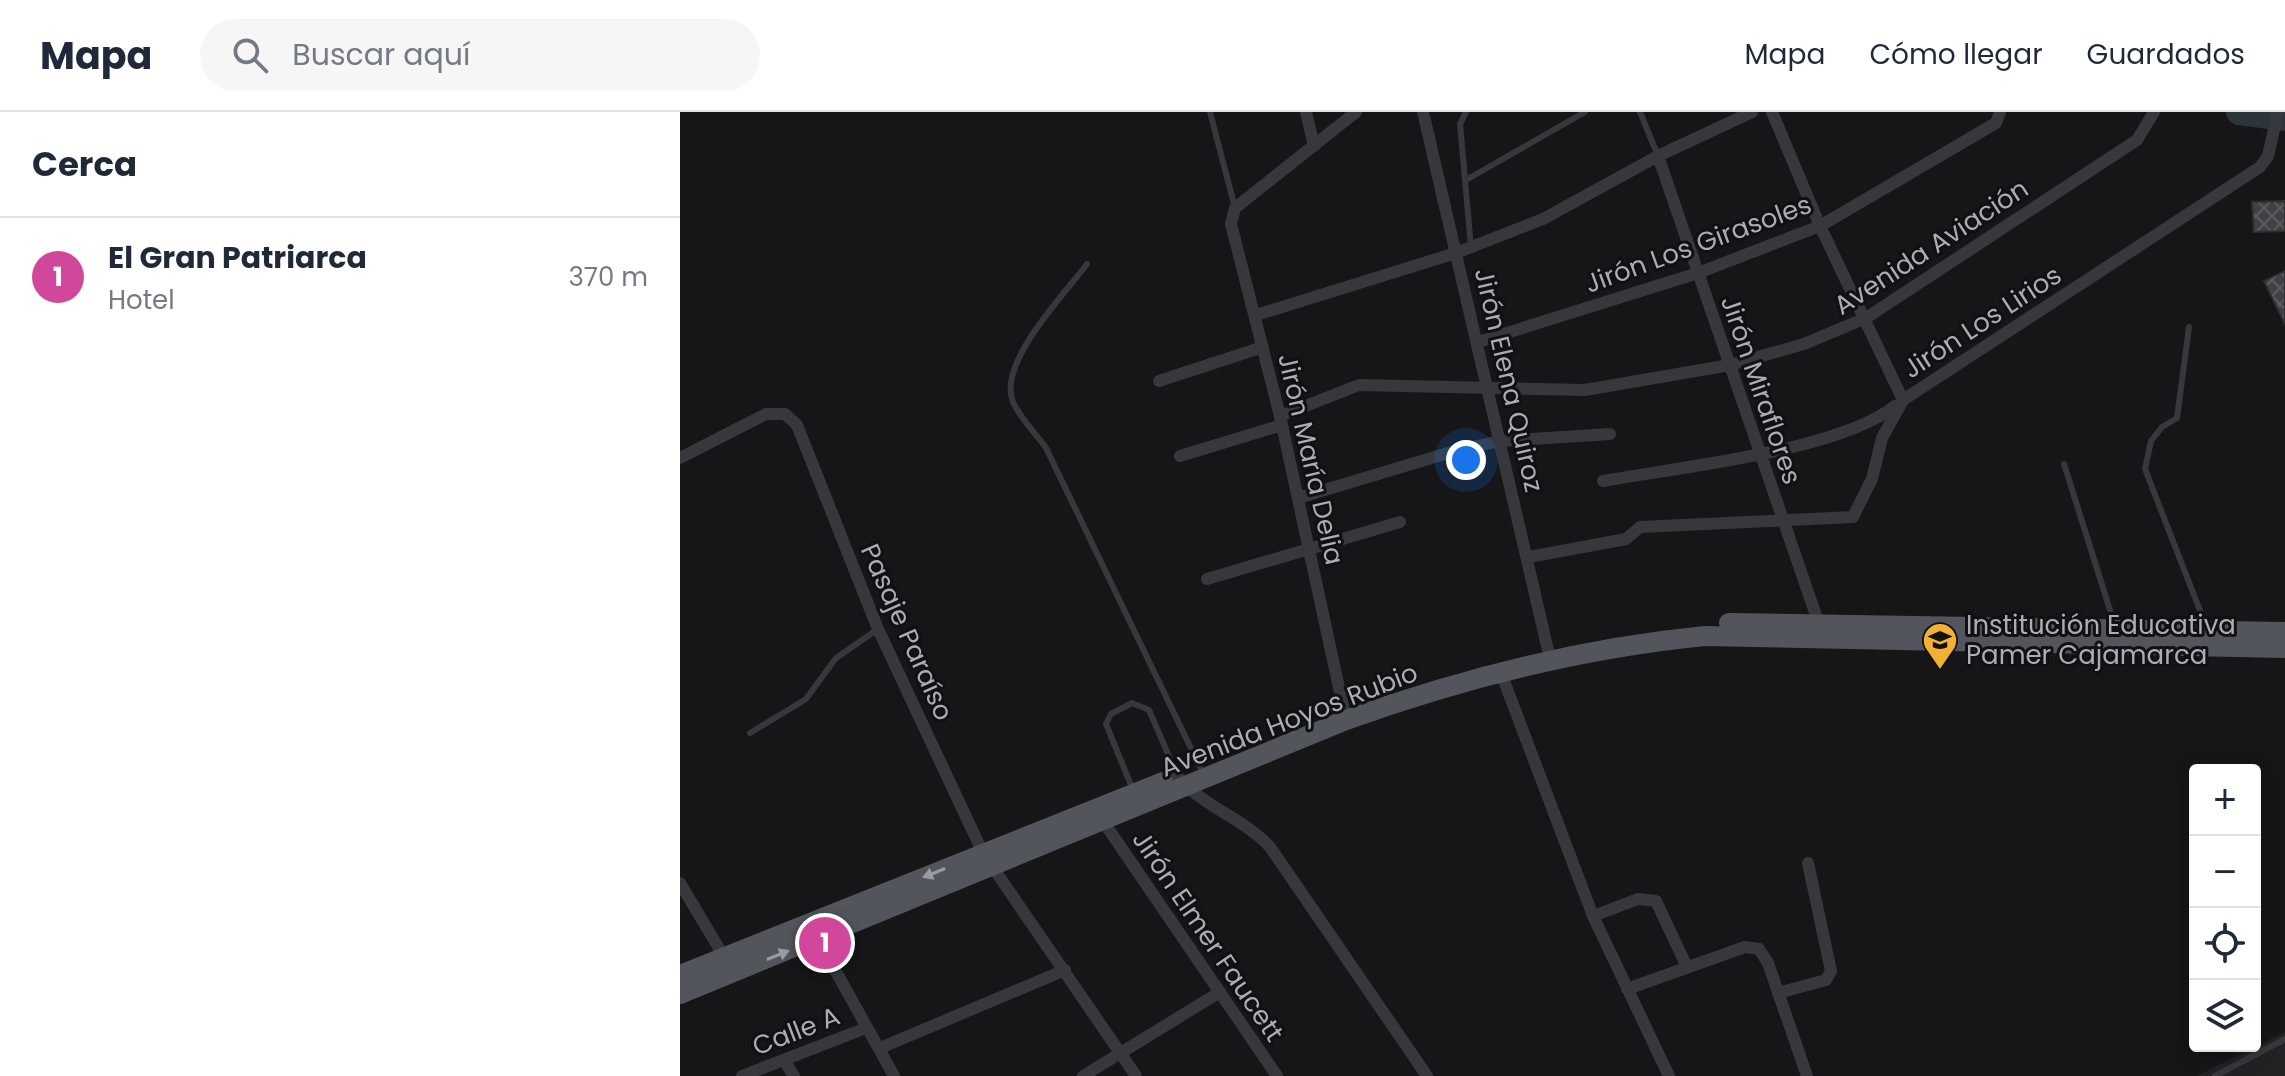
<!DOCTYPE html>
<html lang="es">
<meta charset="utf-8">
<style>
body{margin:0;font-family:Poppins,sans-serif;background:#f6f6f7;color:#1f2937}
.controls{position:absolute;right:24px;bottom:24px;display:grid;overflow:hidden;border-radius:8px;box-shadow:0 4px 20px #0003}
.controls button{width:72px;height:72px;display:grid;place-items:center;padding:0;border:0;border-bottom:2px solid #e0e1e3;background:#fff;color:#1f2937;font:40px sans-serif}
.you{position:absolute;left:786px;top:348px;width:28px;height:28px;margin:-20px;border:6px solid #fff;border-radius:50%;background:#1a73e8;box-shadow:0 0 0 12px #1a73e833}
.badge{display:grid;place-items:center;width:52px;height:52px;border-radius:50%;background:#ea580c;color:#fff;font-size:26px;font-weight:700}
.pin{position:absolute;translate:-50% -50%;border:4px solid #fff;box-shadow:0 2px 8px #0006}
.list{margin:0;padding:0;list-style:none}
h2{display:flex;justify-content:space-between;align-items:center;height:104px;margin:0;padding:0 32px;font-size:34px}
h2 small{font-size:26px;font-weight:400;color:#747a83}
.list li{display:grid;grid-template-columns:52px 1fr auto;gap:24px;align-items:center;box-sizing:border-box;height:120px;padding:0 32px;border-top:2px solid #e0e1e3}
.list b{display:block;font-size:30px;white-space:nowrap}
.list p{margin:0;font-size:26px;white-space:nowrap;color:#747a83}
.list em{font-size:26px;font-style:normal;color:#747a83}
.icon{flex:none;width:44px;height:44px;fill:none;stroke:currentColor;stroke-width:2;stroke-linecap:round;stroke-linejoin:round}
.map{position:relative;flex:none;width:1605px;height:964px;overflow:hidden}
header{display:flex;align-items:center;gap:48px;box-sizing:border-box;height:112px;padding:0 40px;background:#fff;border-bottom:2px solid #e0e1e3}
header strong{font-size:38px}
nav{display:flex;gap:44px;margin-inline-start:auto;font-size:28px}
.search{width:560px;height:72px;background:#f6f6f7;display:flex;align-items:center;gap:20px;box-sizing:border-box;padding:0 28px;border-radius:44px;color:#747a83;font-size:30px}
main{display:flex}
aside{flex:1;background:#fff}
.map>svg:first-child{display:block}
.built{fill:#222225}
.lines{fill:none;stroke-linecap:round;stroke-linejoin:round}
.river{stroke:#2c353c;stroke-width:26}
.building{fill:url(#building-cross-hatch);stroke:#303034;stroke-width:2}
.service{stroke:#37383d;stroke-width:6}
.minor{stroke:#37383d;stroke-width:12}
.primary{stroke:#53555c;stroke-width:20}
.oneway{fill:#979ba6}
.labels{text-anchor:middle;stroke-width:6;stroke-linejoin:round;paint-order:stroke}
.street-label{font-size:26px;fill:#a8adb8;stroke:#111113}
.poi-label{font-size:26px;fill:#a8adb8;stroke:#111113;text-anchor:start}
</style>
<header>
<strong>Mapa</strong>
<div class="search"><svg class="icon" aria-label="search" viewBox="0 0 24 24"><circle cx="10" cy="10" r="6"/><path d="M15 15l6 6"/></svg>Buscar aquí</div>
<nav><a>Mapa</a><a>Cómo llegar</a><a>Guardados</a></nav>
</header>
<main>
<aside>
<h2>Cerca<small></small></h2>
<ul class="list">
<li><span class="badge" style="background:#d1479c">1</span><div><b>El Gran Patriarca</b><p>Hotel</p></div><em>370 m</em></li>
</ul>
</aside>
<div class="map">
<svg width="1605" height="964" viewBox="0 0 1605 964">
<defs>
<pattern id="building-cross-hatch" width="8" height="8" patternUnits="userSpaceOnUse" patternTransform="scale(2)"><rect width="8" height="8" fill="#404145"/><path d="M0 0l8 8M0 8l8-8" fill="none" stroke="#595a5e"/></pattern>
</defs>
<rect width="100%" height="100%" fill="#161618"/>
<path class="built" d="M1605,920V964H1517Z"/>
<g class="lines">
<path class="river" d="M1559,0L1605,6"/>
</g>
<g class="building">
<path d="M1605,89V119L1574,120L1572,90Z"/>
<path d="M1605,159V212L1584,169Z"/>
</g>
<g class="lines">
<g class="service">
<path d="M530,0L555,96"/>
<path d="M786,0L780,12L791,135"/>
<path d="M960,0L978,44"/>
<path d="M786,68L905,0"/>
<path d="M407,152C384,183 317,251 333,290C340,306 356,322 366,336L520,655"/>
<path d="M1509,215L1497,306L1482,315L1471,329L1465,357L1526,514"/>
<path d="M1384,352L1435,514"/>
<path d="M70,621L126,587L156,546L198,517"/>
<path d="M453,678L426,612L431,602L452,591L469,598L497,663"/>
<path d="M1535,964L1605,927"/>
</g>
<g class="minor">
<path d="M626,0L634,34"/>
<path d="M743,0L870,547"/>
<path d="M1092,0L1140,114L1223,288"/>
<path d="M978,44L1140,515"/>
<path d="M576,203L776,141L863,107L978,44L1072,0"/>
<path d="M798,230L1018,161L1140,114L1316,11L1320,0"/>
<path d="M479,269L583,235"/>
<path d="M600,304L679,273L905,278L1050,253L1124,232L1186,206L1457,28L1474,0"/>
<path d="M500,344L602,313"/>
<path d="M0,346L86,302H105L117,313L198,517L303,741L456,964"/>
<path d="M923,369C999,355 1158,339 1215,294"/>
<path d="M618,386L778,338L820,329L930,322"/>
<path d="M849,445L946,427L960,415L1173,405L1192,367L1202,326L1223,288L1580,55L1588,44L1598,0"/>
<path d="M527,467L720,410"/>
<path d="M821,561L913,804L989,964"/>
<path d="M666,608L600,304L551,112L555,96L676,0"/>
<path d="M497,664C525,696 563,706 590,735L747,964"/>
<path d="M423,709L597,964"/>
<path d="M0,771L46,848"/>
<path d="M913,804L958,787L976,789L1006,853"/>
<path d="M134,820L214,964"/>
<path d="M947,877L1065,835L1079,837L1088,851L1127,964"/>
<path d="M1098,881L1146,868L1151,859L1128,751"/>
<path d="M200,936L385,858"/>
<path d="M104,948L114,964"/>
<path d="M62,964L186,916"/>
<path d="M403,964L540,880"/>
</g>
<g class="primary">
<path d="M1049,511L1605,520"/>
<path d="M0,863L483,670"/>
<path d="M0,882L666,608C783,566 902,536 1025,524L1605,536"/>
</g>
</g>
<defs><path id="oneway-solid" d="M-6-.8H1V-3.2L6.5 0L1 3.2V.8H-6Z" transform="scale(2)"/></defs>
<g class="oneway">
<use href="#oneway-solid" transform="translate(254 761) rotate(158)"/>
<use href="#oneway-solid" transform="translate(98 843) rotate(-22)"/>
</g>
<defs>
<g id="school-pin" transform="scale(1.8)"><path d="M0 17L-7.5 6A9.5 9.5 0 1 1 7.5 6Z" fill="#f2b134" stroke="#111113"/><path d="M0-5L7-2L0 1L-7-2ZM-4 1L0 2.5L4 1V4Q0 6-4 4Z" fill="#111"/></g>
</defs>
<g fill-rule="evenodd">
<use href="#school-pin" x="1260" y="528"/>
</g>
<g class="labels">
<g class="street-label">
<text transform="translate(1018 132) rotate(-20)" y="9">Jirón Los Girasoles</text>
<text transform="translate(1251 135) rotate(-33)" y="9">Avenida Aviación</text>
<text transform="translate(1302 210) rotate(-33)" y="9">Jirón Los Lirios</text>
<text transform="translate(829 268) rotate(77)" y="9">Jirón Elena Quiroz</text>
<text transform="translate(1081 278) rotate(71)" y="9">Jirón Miraflores</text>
<text transform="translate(631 347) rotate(77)" y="9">Jirón María Delia</text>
<text transform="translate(227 520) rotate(66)" y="9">Pasaje Paraíso</text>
<text transform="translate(609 608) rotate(-21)" y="9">Avenida Hoyos Rubio</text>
<text transform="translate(528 824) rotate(56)" y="9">Jirón Elmer Faucett</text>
<text transform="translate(116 919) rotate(-21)" y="9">Calle A</text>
</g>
<g class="poi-label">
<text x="1286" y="522">Institución Educativa<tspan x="1286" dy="30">Pamer Cajamarca</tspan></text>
</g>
</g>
</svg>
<div class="controls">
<button>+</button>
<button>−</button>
<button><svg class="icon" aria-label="locate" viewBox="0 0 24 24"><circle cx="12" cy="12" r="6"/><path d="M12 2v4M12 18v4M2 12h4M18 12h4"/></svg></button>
<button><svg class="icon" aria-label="layers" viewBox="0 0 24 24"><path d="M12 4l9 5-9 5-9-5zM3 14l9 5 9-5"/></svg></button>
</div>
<div class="you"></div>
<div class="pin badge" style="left:145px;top:831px;background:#d1479c">1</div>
</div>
</main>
